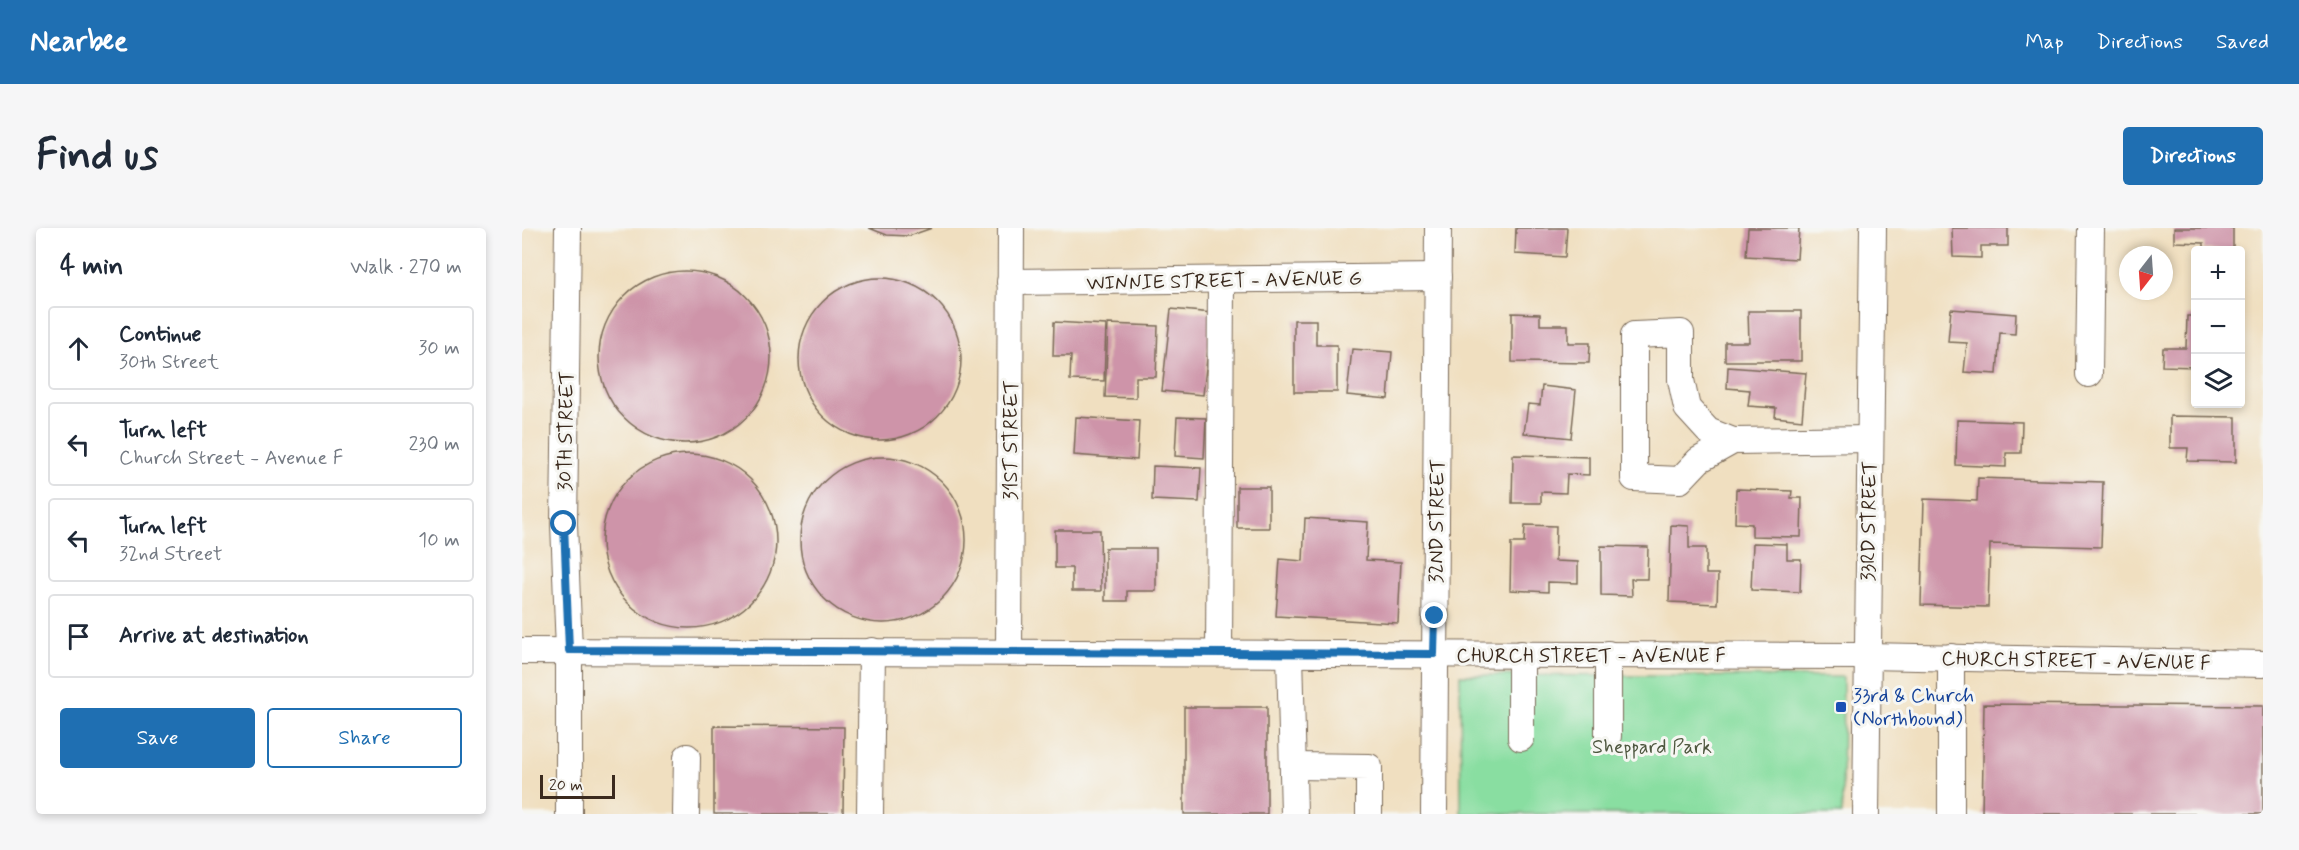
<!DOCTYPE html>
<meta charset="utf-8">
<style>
body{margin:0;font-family:Mynerve,sans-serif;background:#f6f6f7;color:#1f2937}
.controls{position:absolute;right:18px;top:18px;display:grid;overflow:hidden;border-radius:6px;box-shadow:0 3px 9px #0003}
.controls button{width:54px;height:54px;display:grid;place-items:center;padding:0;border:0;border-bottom:2px solid #e0e1e3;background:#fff;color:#1f2937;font:30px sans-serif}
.compass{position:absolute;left:1597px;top:18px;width:54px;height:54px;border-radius:50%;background:#fff;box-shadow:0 3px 9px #0003;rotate:197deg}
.scale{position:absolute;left:18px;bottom:15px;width:75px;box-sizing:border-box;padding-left:6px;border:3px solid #3b2a1e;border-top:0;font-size:16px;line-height:21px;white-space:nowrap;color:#3b2a1e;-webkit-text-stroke:4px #f6f6f2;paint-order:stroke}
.stop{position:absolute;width:18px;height:18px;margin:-14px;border:4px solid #1f6fb2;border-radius:50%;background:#fff}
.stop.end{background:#1f6fb2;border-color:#fff;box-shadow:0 2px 6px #0008}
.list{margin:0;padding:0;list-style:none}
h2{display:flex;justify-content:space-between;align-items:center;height:78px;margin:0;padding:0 24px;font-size:26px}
h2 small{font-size:20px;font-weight:400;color:#747a83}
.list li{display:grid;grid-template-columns:39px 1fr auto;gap:18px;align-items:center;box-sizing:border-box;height:84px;margin:0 12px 12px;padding:0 12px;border:2px solid #e0e1e3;border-radius:6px}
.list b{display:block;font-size:22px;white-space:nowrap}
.list p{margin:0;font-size:20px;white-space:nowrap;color:#747a83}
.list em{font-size:20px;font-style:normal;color:#747a83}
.actions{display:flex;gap:12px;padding:18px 24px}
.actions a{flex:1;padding:14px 0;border:2px solid #1f6fb2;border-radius:6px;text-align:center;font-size:21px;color:#1f6fb2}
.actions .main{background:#1f6fb2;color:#fff}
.icon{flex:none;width:33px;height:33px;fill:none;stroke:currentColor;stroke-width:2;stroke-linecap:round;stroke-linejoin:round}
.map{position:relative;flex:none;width:1741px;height:586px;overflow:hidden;border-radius:6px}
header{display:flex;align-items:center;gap:36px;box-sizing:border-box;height:84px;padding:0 30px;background:#1f6fb2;color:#fff}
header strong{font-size:28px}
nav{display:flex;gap:33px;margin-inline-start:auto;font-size:21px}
.intro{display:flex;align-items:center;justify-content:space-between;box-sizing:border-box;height:144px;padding:0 36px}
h1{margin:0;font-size:42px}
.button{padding:15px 27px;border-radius:6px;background:#1f6fb2;color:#fff;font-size:21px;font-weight:700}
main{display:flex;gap:36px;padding:0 36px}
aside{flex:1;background:#fff;border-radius:6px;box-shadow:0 3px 9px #0003}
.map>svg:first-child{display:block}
.green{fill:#89dea1;stroke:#628460;stroke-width:1.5}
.building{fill:#ce94a9}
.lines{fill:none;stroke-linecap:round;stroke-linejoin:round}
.minor-casing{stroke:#7a6957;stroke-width:28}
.minor{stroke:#fff;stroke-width:26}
.route{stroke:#1f6fb2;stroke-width:8}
.transit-dot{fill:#1a4fb4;stroke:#f6f6f2;stroke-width:2}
.labels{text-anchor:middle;stroke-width:6;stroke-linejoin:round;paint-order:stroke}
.street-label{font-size:20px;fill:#3b2a1e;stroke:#f6f6f2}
.transit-label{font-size:20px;fill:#164399;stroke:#f6f6f2;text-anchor:start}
.park-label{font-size:20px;fill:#4e573f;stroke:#f6f6f2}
</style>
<header>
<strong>Nearbee</strong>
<nav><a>Map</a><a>Directions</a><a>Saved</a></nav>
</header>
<div class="intro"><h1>Find us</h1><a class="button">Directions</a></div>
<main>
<aside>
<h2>4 min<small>Walk · 270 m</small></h2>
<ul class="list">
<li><svg class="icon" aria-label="ahead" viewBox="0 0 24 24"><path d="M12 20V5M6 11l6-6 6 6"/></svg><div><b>Continue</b><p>30th Street</p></div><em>30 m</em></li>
<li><svg class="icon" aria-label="left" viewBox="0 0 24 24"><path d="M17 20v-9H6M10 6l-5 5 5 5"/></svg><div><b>Turn left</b><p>Church Street - Avenue F</p></div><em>230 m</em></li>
<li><svg class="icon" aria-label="left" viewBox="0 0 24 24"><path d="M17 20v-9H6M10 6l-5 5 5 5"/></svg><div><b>Turn left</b><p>32nd Street</p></div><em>10 m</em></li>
<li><svg class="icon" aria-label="arrive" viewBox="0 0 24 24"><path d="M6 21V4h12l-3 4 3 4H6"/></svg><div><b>Arrive at destination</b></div></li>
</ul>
<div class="actions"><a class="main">Save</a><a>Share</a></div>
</aside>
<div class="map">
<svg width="1741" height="586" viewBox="0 0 1741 586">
<rect width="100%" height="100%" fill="#f6f6f2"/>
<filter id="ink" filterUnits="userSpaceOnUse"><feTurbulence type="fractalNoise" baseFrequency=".0167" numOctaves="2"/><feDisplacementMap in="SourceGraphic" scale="12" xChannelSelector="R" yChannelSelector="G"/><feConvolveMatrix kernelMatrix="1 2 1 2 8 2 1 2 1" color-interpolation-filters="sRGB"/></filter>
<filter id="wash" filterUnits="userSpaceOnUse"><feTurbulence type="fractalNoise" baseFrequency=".008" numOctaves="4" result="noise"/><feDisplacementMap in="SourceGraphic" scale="24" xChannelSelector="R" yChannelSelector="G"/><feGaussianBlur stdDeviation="1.35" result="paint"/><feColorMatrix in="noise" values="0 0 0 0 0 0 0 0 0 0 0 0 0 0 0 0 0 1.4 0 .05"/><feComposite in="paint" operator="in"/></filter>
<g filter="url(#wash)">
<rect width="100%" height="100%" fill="#f0dfc0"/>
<path class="green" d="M938,447L1321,449L1320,586H939Z"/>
<g id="blocks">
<g class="building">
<path d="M347,0H410L387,8L365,7Z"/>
<path d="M994,0H1045L1043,29L993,26Z"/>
<path d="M1226,0H1277L1275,31L1224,28Z"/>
<path d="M1430,0H1486V18H1459V30L1431,29Z"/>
<path d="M1652,0H1711V22H1682V15L1652,14Z"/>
<circle cx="163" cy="129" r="86"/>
<circle cx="358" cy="131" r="81"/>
<path d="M649,81L690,85L681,167L640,163Z"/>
<path d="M1429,81L1494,86L1493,106L1478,105L1475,146L1442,144L1445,115L1426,114Z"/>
<path d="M1226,83H1279V133H1203V114H1227Z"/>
<path d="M990,85L1018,86V97H1046V115H1068L1067,135L990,134Z"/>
<path d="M1665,88H1674V139L1640,138L1641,120H1664Z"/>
<path d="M772,92H794V117H815V164H772Z"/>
<path d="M532,94L584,97L582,153L548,152L549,128H531Z"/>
<path d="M586,96L636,98L634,149H614V170L583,169Z"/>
<path d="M830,121L870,124L866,171L825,167Z"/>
<path d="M1206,139L1284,145L1280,192L1253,189L1254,180L1226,178L1228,162L1205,160Z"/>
<path d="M1020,158L1054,162L1049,210L1002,205L1006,176L1018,177Z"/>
<path d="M1648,188L1714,189V234L1665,233L1666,220H1648Z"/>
<path d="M554,189L617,193L615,232L552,227Z"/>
<path d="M655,189L684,190L682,230L653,228Z"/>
<path d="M1435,192L1500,194L1499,225H1484V239L1434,237Z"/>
<circle cx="167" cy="313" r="87"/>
<path d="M991,227L1067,229V247L1045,246L1044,265L1019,264V275H990Z"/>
<circle cx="361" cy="312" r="83"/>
<path d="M631,238L679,240L677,274L630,272Z"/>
<path d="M1456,250L1581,254L1579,319L1468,316L1466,379L1399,377L1402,271L1455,273Z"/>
<rect x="715" y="259" width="32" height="41"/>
<path d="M1214,261L1270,263L1269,270H1280L1279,309L1230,308V296L1213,295Z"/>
<path d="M783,290L846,294L844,332L879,334L876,395L754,388L758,331L781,333Z"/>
<path d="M1003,297L1034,298L1033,333L1056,334V355L1026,354V364L988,362L989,315H1002Z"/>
<path d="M1149,297L1167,298V320H1184V346H1196L1195,376L1147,374Z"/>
<path d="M533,302H578L579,363H550V340H533Z"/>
<path d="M1231,315L1265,316V331H1279L1278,364L1229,362Z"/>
<path d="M1079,318L1126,319L1125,351H1109L1110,368L1079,367Z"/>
<path d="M583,320H634V363H605V373H583Z"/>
<path d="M1462,476L1741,478V586H1460Z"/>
<rect x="662" y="479" width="83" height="107"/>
<path d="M192,498L322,499L321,586H192Z"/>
</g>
</g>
</g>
<g filter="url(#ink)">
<use href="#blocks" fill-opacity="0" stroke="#7a6957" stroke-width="1.5"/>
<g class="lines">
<g class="minor-casing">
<g id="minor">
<path d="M46,0L42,296L47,422V586"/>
<path d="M488,54L916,49"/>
<path d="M1567,146L1569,0"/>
<path d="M1211,213L1177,232L1158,252L1112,250V107L1159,105V152L1165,180L1186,203L1211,213L1347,211"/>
<path d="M0,423L1345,428L1741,436"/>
<path d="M487,424L489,0"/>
<path d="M697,425L699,52"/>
<path d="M768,425L772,586"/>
<path d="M1086,508V426"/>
<path d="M999,510V426"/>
<path d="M772,538L847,539V586"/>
<path d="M164,586L165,529"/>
<path d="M348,586L350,423"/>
<path d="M912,586L916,0"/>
<path d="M1344,586L1351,0"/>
<path d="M1429,586V429"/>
</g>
</g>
<use href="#minor" class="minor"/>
</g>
</g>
<g class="lines" filter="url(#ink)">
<path class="route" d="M42,296L47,422L912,426L913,388"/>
</g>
<rect class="transit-dot" x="1313" y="473" width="12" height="12" rx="3"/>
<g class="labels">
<g class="street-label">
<text transform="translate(702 52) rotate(-1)" y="7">WINNIE STREET - AVENUE G</text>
<text transform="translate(43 203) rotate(-89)" y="7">30TH STREET</text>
<text transform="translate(488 212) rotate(-90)" y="7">31ST STREET</text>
<text transform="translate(914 293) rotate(-89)" y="7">32ND STREET</text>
<text transform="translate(1346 293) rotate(-89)" y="7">33RD STREET</text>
<text x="1069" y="434">CHURCH STREET - AVENUE F</text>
<text transform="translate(1554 432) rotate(1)" y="7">CHURCH STREET - AVENUE F</text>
</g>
<g class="transit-label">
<text x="1331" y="474">33rd &amp; Church<tspan x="1331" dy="23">(Northbound)</tspan></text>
</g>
<g class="park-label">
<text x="1130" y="525">Sheppard Park</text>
</g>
</g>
</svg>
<div class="controls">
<button>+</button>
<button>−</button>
<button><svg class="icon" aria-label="layers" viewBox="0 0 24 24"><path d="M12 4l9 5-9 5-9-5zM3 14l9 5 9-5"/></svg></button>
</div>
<svg class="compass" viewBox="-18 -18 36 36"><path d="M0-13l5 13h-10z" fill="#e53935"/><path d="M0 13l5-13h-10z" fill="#747a83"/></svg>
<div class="scale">20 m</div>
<div class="stop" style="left:42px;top:296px"></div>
<div class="stop end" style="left:913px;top:388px"></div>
</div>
</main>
